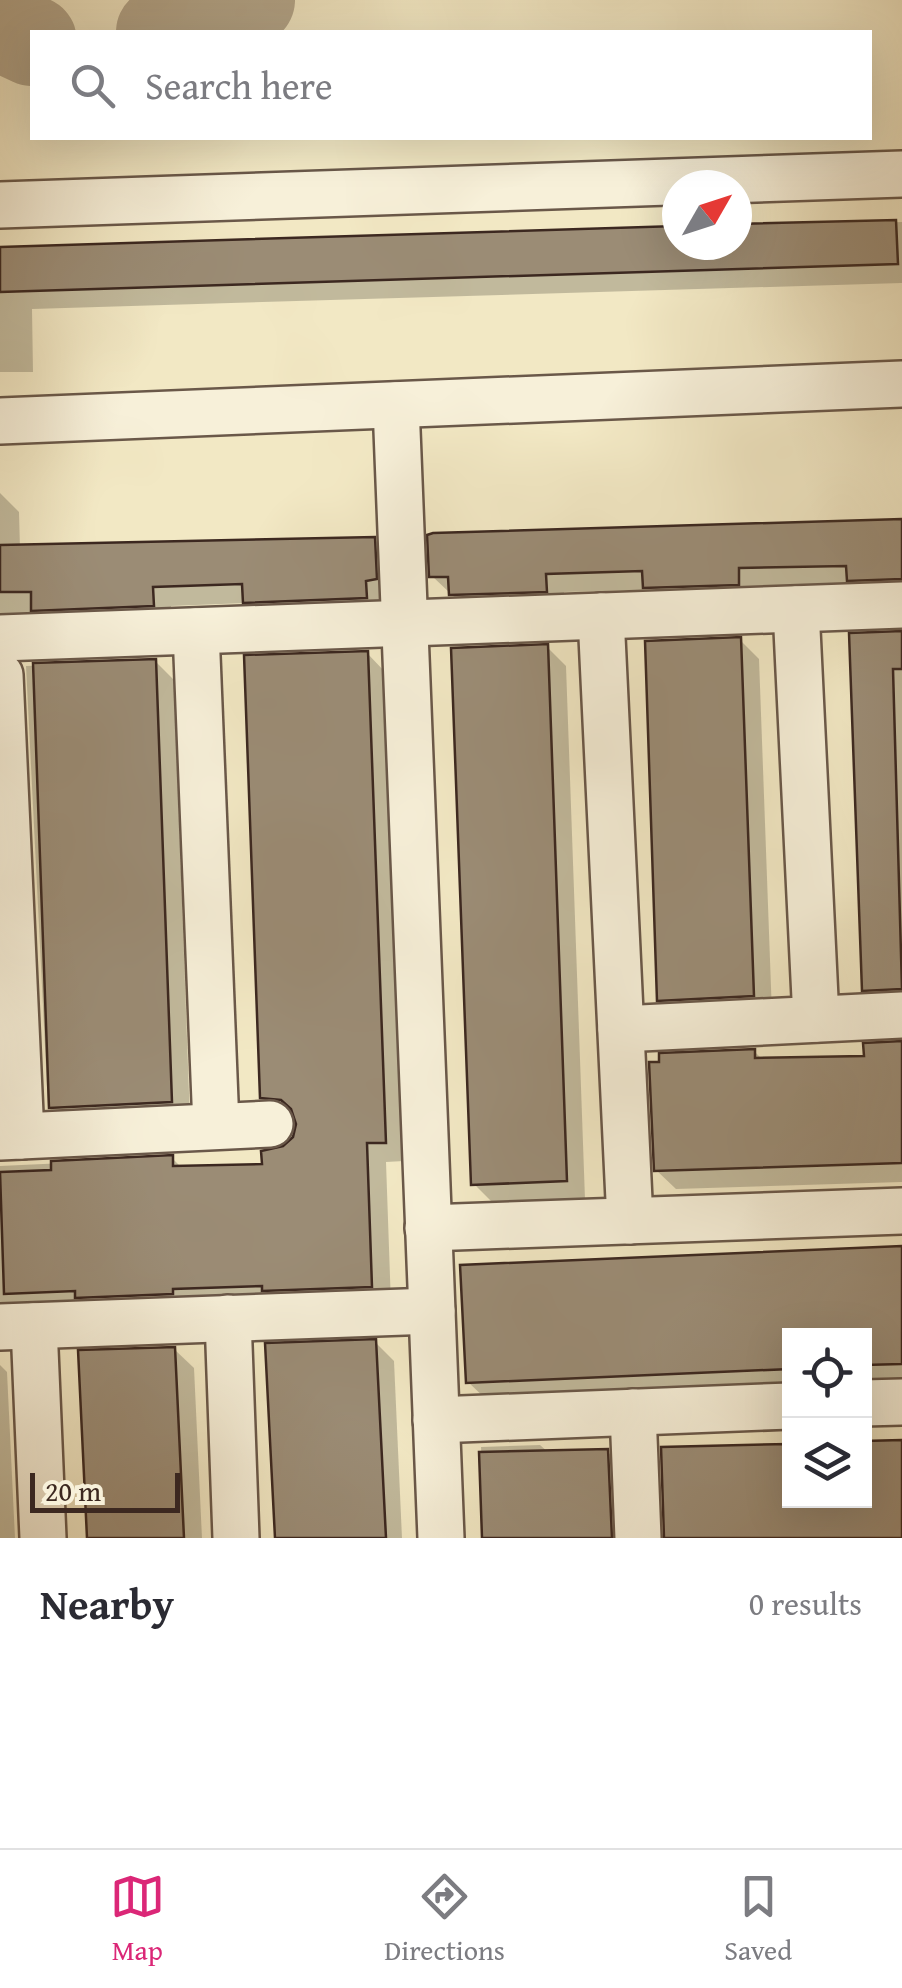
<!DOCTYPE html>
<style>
body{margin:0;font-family:"Gentium Book Plus",serif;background:#f2f2f3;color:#2b2b33}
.controls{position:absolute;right:30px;bottom:30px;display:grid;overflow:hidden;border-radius:0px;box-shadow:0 10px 40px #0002}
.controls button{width:90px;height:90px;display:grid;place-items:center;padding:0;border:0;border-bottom:2px solid #e1e1e2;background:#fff;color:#2b2b33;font:50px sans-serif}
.compass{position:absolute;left:662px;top:170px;width:90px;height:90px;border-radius:50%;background:#fff;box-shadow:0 10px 40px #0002;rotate:51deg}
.scale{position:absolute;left:30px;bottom:25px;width:150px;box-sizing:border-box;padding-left:10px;border:5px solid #3c2820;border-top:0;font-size:28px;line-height:35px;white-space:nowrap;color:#3c2820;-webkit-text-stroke:8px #f7f0d9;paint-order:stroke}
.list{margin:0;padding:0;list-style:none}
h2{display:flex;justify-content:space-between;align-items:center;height:130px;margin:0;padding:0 40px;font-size:42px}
h2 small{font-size:32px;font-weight:400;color:#7c7c81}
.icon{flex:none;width:55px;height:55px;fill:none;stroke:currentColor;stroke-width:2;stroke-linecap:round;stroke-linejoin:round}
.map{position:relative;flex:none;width:902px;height:1538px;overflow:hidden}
.search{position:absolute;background:#fff;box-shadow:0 10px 40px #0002;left:30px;right:30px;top:30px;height:110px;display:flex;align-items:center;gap:25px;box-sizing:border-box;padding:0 35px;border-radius:0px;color:#7c7c81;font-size:38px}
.sheet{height:310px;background:#fff}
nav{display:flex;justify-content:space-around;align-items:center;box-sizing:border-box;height:140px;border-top:2px solid #e1e1e2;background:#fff;font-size:28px;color:#7c7c81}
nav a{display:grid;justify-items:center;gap:5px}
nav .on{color:#db2777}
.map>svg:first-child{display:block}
.shadow{fill:#0003}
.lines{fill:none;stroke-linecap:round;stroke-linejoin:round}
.river{stroke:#b4a78c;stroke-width:90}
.building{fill:#9b8c75;stroke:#3c2820;stroke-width:2.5}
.minor-casing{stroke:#6a5849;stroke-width:50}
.minor{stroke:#f7f0d9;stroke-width:45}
</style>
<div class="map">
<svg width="902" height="1538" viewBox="0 0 902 1538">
<rect width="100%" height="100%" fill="#f2e8c4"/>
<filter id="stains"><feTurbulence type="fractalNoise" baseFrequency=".002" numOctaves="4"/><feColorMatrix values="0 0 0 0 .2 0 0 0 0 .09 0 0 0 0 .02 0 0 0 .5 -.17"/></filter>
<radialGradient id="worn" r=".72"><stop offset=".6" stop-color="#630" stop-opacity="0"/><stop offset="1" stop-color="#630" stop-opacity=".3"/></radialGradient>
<g class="shadow">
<path d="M902,222V283L32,309L33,372H0V249L677,229V245H737V227Z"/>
<path d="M0,493L19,512L20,548L374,539L393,558L385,617L264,621L247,603L171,606L172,624L0,640Z"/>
<path d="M902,521V598L854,584L757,586V603L665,606L648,590L564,592L565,610L471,613L432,576Z"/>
<path d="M902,634V1008L883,1009L864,990L851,636Z"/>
<path d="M740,640L759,659L772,1014L679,1019L660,1000Z"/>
<path d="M547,647L566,666L585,1199L493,1203L474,1184Z"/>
<path d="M367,653L386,673L404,1161L386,1162L391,1305L0,1329V1166L172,1158L183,1169L264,1167L295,1138L297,1118L282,1116L262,1097Z"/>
<path d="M155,661L174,680L190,1121L68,1127L48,1107L26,666Z"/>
<path d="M902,1044V1182L676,1189L656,1170L754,1051L763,1060L866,1058Z"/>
<path d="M902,1248V1384L864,1385V1336H790V1389L488,1401L468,1382Z"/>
<path d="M375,1342L394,1361L402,1538H277Z"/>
<path d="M174,1349L194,1368L202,1538H89Z"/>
<path d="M0,1365L7,1372L15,1538H0Z"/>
<path d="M540,1445L549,1453L607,1451L626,1471L629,1538H485L481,1447Z"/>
</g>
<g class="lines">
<g class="river">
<path d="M0,26L32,41"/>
<path d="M161,32L250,0"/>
</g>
</g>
<g class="building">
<path d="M896,220L898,264L0,292V247L677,226V245H737V224Z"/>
<path d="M902,519V579L847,581L846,566L739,568V585L643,588L642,571L546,574L547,592L449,595L448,577H429L427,535L433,533Z"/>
<path d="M375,537L377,579L366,581L367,598L243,603L242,584L153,587L154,606L31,611V592H0V545Z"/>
<path d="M902,631V669H893L902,989L862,991L849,633Z"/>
<path d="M741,637L754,996L657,1001L645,641Z"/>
<path d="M548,644L567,1181L471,1185L451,648Z"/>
<path d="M368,651L386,1143H367L372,1287L262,1291V1286L173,1289V1294L75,1298V1291L4,1294L0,1172L51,1170V1161L173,1155V1166L262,1164L261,1151L283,1146L293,1137L296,1124L291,1109L281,1100L260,1098L244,655Z"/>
<path d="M156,659L172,1102L49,1108L33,663Z"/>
<path d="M902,1041V1163L654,1171L649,1062H659V1053L755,1049V1058L864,1056L863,1043Z"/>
<path d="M902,1246V1364L864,1365V1336H790V1369L466,1383L460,1265Z"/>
<path d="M376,1339L386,1538H275L265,1343Z"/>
<path d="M175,1347L184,1538H87L78,1350Z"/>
<path d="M902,1440V1538H664L661,1447L788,1444L790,1500H864V1441Z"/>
<path d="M608,1449L612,1538H482L479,1452Z"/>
</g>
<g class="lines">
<g class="minor-casing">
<g id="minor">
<path d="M0,205L902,174"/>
<path d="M396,405L441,1538"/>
<path d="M0,421L902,384"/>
<path d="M796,609L816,1019"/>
<path d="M601,616L630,1221"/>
<path d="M196,631L216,1126"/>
<path d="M0,638L902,605"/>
<path d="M0,675L21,1136"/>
<path d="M621,1029L902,1015"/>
<path d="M0,1137L270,1124"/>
<path d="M428,1228L902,1211"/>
<path d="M228,1318L236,1538"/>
<path d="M34,1326L43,1538"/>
<path d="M0,1327L432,1311"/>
<path d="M864,1403L902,1402"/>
<path d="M633,1412L638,1538"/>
<path d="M436,1420L790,1406"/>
</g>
</g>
<use href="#minor" class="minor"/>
</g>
<rect width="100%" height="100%" filter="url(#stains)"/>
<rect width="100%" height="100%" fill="url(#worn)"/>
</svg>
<div class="controls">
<button><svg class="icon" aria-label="locate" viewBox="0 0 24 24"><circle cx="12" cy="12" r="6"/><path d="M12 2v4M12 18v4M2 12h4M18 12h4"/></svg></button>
<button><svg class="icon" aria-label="layers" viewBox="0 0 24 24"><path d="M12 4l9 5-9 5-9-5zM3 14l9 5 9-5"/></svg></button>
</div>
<svg class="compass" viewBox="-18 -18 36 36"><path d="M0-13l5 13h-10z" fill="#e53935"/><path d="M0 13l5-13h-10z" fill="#7c7c81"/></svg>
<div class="scale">20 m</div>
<div class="search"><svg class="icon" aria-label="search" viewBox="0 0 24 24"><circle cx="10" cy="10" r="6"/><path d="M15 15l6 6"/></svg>Search here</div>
</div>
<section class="sheet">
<h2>Nearby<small>0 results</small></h2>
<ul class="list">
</ul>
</section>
<nav>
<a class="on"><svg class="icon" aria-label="map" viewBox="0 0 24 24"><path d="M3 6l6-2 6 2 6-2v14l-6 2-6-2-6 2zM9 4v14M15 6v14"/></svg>Map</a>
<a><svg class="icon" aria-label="directions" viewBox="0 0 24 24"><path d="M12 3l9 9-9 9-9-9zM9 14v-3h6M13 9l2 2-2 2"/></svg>Directions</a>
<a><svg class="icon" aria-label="saved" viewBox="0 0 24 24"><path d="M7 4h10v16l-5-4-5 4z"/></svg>Saved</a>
</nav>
